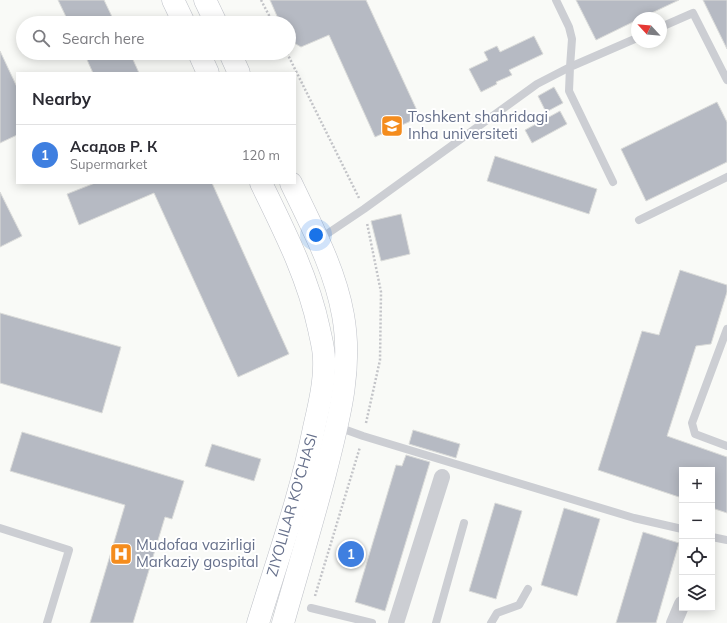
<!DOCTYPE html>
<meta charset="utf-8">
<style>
body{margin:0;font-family:Mulish,sans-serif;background:#f2f2f3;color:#2b2b33}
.controls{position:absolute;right:12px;bottom:12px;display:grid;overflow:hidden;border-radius:0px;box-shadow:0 2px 10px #0003}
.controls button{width:36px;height:36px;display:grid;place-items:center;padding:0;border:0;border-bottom:1px solid #e1e1e2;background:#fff;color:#2b2b33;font:20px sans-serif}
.compass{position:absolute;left:631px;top:12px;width:36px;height:36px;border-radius:50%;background:#fff;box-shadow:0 2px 10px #0003;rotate:296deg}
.you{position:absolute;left:316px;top:235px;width:14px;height:14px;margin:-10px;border:3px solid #fff;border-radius:50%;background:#1a73e8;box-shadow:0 0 0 6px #1a73e833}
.badge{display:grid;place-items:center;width:26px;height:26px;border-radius:50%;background:#ea580c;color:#fff;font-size:13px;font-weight:700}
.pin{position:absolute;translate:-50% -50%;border:2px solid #fff;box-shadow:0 1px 4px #0006}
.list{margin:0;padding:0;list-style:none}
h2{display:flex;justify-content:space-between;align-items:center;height:52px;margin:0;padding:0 16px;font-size:17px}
h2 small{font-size:13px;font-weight:400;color:#7c7c81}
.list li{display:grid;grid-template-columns:26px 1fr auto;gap:12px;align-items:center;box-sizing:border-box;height:60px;padding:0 16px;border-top:1px solid #e1e1e2}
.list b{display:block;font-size:15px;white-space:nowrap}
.list p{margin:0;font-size:13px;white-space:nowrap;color:#7c7c81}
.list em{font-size:13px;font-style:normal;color:#7c7c81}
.icon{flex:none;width:22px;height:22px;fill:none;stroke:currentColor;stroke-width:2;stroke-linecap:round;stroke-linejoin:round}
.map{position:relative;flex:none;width:727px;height:623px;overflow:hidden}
.search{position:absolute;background:#fff;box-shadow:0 2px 10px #0003;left:16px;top:16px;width:280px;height:44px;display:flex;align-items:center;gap:10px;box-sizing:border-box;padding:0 14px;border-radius:22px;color:#7c7c81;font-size:15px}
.panel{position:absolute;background:#fff;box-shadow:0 2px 10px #0003;left:16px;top:72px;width:280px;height:112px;border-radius:0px}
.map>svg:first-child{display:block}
.building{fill:#b6bac3;stroke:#dbdcda}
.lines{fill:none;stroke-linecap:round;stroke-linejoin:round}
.secondary-casing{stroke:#bec1c8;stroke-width:23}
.path{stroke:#c3c4c8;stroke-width:2.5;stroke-dasharray:2 2;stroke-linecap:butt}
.lane{stroke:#ccced3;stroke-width:8}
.street{stroke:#ccced3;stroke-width:16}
.secondary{stroke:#fff;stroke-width:22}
.labels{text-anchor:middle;stroke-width:4;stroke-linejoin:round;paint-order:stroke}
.poi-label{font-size:15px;fill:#66708b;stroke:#fff;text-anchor:start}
.street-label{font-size:15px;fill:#66708b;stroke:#fff}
</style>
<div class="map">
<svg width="727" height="623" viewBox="0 0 727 623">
<rect width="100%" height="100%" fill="#f9faf7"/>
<g class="building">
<path d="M58,0H104L115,23H69Z"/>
<path d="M270,0H366L420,117L375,137L329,35L301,47L289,40V23H280Z"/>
<path d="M576,0H679L641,18H637V20L596,40Z"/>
<path d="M703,0H727V49Z"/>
<path d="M534,36L543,54L509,70L512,75L496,82L497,84L481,92L469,69L488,60L484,52L497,46L500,52Z"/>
<path d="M0,51L17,87V135L0,143Z"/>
<path d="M84,53H130L139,73H93Z"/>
<path d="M554,87L563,103L546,112L538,96Z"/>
<path d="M717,102L727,122V162L646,201L621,149Z"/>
<path d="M560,111L567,124L532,143L525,130Z"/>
<path d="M495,156L597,189L589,214L487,181Z"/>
<path d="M95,183H212L289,354L238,377L154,193L79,225L67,194Z"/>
<path d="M0,192L22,236L0,247Z"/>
<path d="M401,214L410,254L381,261L371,221Z"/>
<path d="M680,270L727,285V292L711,344L696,346L667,436L727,457V513L712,508V470H682V498L598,470L642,331L659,335Z"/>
<path d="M0,313L121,347L102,413L0,383Z"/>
<path d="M413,430L460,444L456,458L409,444Z"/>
<path d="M22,432L184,481L172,519L165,517L133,623H90L125,505L10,471Z"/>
<path d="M212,444L261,459L254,481L205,466Z"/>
<path d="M406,455L430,462L385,611L355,602L396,465L402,466Z"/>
<path d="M495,503L522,511L496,599L469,591Z"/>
<path d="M564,508L600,519L577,596L541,585Z"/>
<path d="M643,532L679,543L656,623H616Z"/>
</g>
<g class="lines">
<g class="secondary-casing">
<g id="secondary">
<path d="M173,0L184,23"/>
<path d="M205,0L216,23"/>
<path d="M199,53L208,73"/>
<path d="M230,53L239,73"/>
<path d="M258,623C278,558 301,494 314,428C319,406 325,382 324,359C324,349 321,339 319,329C308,277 284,230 261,183"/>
<path d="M283,623C297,573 312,524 325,474C338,422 353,370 343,315C335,269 311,225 291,183"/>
</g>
</g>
<g class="path">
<path d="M261,0L273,23"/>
<path d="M287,53L359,198"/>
<path d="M366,423L380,360L381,292L367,223"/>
<path d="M315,596L360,447"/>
</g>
<g class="lane">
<path d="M661,27L693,13L727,80"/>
<path d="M613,182L569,91L570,67L637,38"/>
<path d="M639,220L727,177"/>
<path d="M318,240L364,209L537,84L570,67L572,39L569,27L556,0"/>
<path d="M727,329L692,423L695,434L727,446"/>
<path d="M338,427L363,436L634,518L682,529"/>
<path d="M0,528L69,550L47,623"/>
<path d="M712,537L727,540"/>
<path d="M311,608L372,623"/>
<path d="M436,623L464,523"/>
<path d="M491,623L497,613L519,605L528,589"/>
</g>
<g class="street">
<path d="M396,623L442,477"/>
<path d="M674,623L682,604"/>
</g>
<use href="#secondary" class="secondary"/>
</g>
<defs>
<g id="university-square" transform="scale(1.15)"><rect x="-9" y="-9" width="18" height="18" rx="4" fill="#f48c1d" stroke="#fff"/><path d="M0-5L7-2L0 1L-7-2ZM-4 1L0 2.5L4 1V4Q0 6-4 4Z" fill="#fff"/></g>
<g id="hospital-square" transform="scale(1.15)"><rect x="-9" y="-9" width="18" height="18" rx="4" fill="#f48c1d" stroke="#fff"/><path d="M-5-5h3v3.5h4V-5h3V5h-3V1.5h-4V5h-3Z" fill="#fff"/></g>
</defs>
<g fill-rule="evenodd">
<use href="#university-square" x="392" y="126"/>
<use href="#hospital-square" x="121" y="554"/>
</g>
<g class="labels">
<g class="poi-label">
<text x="408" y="122">Toshkent shahridagi<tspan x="408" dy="17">Inha universiteti</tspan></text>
<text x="136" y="550">Mudofaa vazirligi<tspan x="136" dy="17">Markaziy gospital</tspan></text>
</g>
<g class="street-label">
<text transform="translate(292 505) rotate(-74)" y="5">ZIYOLILAR KO'CHASI</text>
</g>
</g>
</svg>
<div class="controls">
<button>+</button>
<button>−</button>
<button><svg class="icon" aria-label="locate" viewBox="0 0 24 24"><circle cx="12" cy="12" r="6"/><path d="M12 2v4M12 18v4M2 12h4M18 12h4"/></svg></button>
<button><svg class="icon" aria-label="layers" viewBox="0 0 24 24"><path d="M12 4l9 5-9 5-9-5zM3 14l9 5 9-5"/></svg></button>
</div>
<svg class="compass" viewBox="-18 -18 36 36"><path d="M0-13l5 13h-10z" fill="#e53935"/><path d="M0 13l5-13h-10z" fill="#7c7c81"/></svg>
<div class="you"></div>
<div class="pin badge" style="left:351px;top:554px;background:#3f7fe0">1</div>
<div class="search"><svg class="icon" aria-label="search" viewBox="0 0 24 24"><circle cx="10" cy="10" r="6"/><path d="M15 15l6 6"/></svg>Search here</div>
<section class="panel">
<h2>Nearby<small></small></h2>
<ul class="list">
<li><span class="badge" style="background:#3f7fe0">1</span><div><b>Асадов Р. К</b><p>Supermarket</p></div><em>120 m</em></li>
</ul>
</section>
</div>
